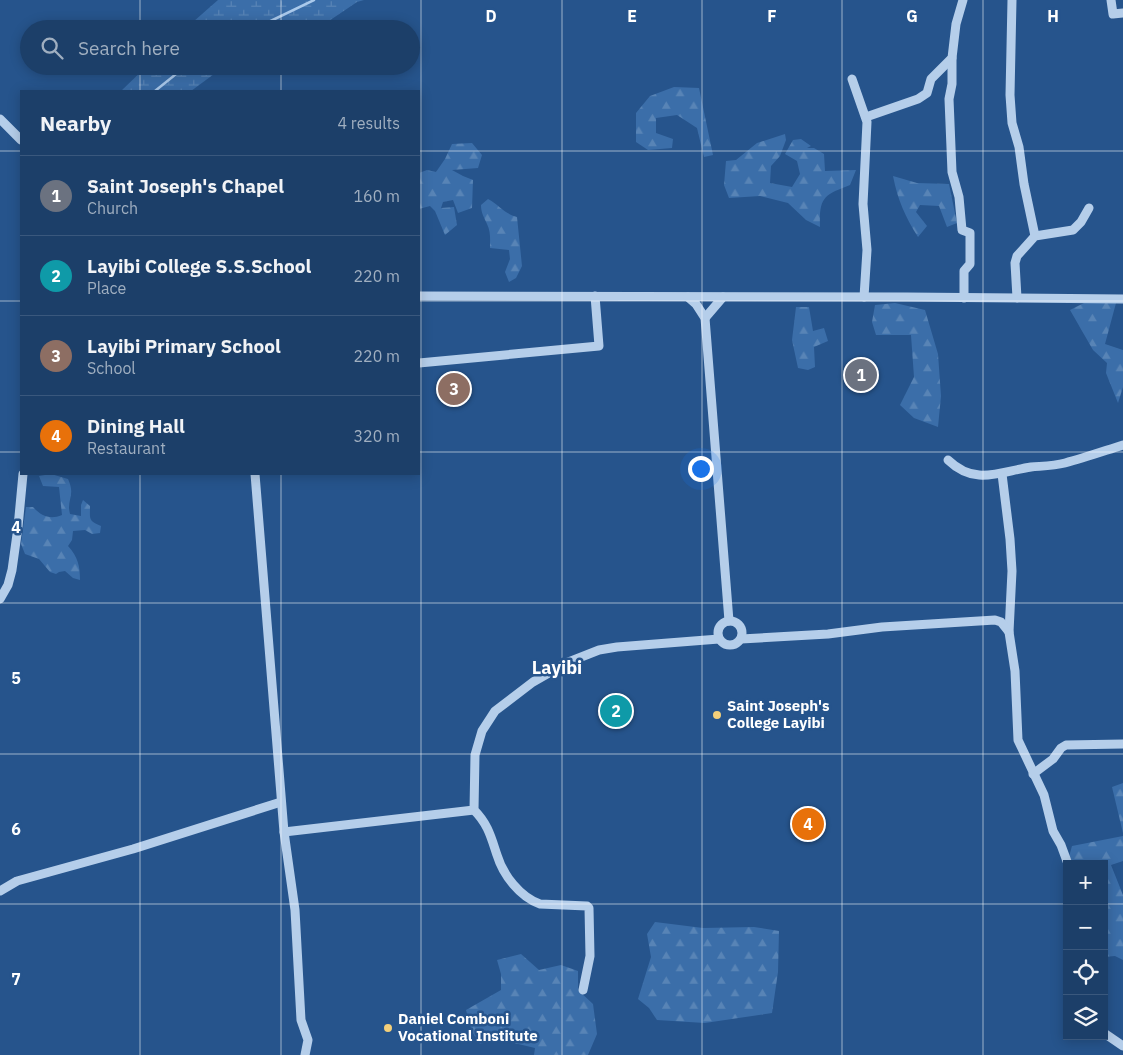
<!DOCTYPE html>
<meta charset="utf-8">
<style>
body{margin:0;font-family:"IBM Plex Sans",sans-serif;background:#25466f;color:#f1f3f6}
.controls{position:absolute;right:15px;bottom:15px;display:grid;overflow:hidden;border-radius:0px;box-shadow:0 2px 12px #0003}
.controls button{width:45px;height:45px;display:grid;place-items:center;padding:0;border:0;border-bottom:1px solid #3a587d;background:#1c3f69;color:#f1f3f6;font:25px sans-serif}
.you{position:absolute;left:700px;top:468px;width:18px;height:18px;margin:-12px;border:4px solid #fff;border-radius:50%;background:#1a73e8;box-shadow:0 0 0 8px #1a73e833}
.badge{display:grid;place-items:center;width:32px;height:32px;border-radius:50%;background:#f3cf7a;color:#fff;font-size:16px;font-weight:700}
.pin{position:absolute;translate:-50% -50%;border:2px solid #fff;box-shadow:0 1px 5px #0006}
.list{margin:0;padding:0;list-style:none}
h2{display:flex;justify-content:space-between;align-items:center;height:65px;margin:0;padding:0 20px;font-size:21px}
h2 small{font-size:16px;font-weight:400;color:#a0afc0}
.list li{display:grid;grid-template-columns:32px 1fr auto;gap:15px;align-items:center;box-sizing:border-box;height:80px;padding:0 20px;border-top:1px solid #3a587d}
.list b{display:block;font-size:19px;white-space:nowrap}
.list p{margin:0;font-size:16px;white-space:nowrap;color:#a0afc0}
.list em{font-size:16px;font-style:normal;color:#a0afc0}
.icon{flex:none;width:28px;height:28px;fill:none;stroke:currentColor;stroke-width:2;stroke-linecap:round;stroke-linejoin:round}
.map{position:relative;flex:none;width:1123px;height:1055px;overflow:hidden}
.search{position:absolute;background:#1c3f69;box-shadow:0 2px 12px #0003;left:20px;top:20px;width:400px;height:55px;display:flex;align-items:center;gap:12px;box-sizing:border-box;padding:0 18px;border-radius:28px;color:#a0afc0;font-size:19px}
.panel{position:absolute;background:#1c3f69;box-shadow:0 2px 12px #0003;left:20px;top:90px;width:400px;height:385px;border-radius:0px}
.map>svg:first-child{display:block}
.forest{fill:url(#forest-firs)}
.wetland{fill:url(#wetland-marsh)}
.lines{fill:none;stroke-linecap:round;stroke-linejoin:round}
.stream{stroke:#aac9eb;stroke-width:2.5}
.minor{stroke:#b5ceea;stroke-width:9}
.grid{fill:none;stroke:#fff;stroke-width:1;stroke-opacity:0.55}
.poi-dot{fill:#f3cf7a;stroke:#26548c;stroke-width:2}
.labels{text-anchor:middle;stroke-width:5;stroke-linejoin:round;paint-order:stroke}
.poi-label{font-size:15px;font-weight:bold;fill:#fff;stroke:#26548c;text-anchor:start}
.quarter-label{font-size:18px;font-weight:bold;fill:#fff;stroke:#26548c}
.grid-label{font-size:16px;text-anchor:middle;font-weight:bold;fill:#fff;stroke:#26548c;stroke-width:5;stroke-linejoin:round;paint-order:stroke}
</style>
<div class="map">
<svg width="1123" height="1055" viewBox="0 0 1123 1055">
<defs>
<pattern id="forest-firs" width="22" height="20" patternUnits="userSpaceOnUse" patternTransform="scale(1.25)"><rect width="22" height="20" fill="#3b6ea9"/><path d="M5 1l3.5 6h-7zM16 11l3.5 6h-7z" fill="#5884b6"/></pattern>
<pattern id="wetland-marsh" width="20" height="14" patternUnits="userSpaceOnUse" patternTransform="scale(1.25)"><rect width="20" height="14" fill="#3b6ea9"/><path d="M1 5h8M5 5V1M11 12h8M15 12V8" fill="none" stroke="#5884b6"/></pattern>
</defs>
<rect width="100%" height="100%" fill="#26548c"/>
<g class="forest">
<path d="M674,87L699,88L713,155L704,157L697,128L677,115L656,118V133L673,139L672,148L648,150L636,142V113L650,96Z"/>
<path d="M785,134L786,140L780,156L771,166L770,183L792,187L800,174L797,161L785,154L793,140L801,139L811,146L807,148H814L824,154L825,171L856,170L850,185C824,195 819,197 820,227L806,220L788,203L760,196L729,198L724,185L726,161L736,160L757,143Z"/>
<path d="M472,143L482,155L478,168L452,170L463,176L473,180L472,208L458,213L453,200L443,202L441,208L454,207L457,225L445,235L435,211L430,206L419,209V173L427,170L436,172L445,159L452,144Z"/>
<path d="M893,176L917,183L949,184L957,223L947,227L939,206L920,205L916,212L927,226L918,237C905,216 898,201 893,176Z"/>
<path d="M488,199C499,205 505,214 517,217L522,266L516,278L509,282L505,272L510,259L509,250L490,248C490,240 491,232 487,224C484,217 481,213 481,205Z"/>
<path d="M1086,302L1116,303L1105,344L1123,350V387L1118,403L1106,373L1107,363L1093,350L1070,310Z"/>
<path d="M895,303L925,310L938,354L941,396L938,427L914,418L900,405L914,377L911,335H876L872,322L875,305Z"/>
<path d="M796,307H809L813,331L824,328L828,341L814,347L815,367L808,370L798,368L792,340Z"/>
<path d="M51,474L68,479C76,496 66,500 70,514L81,516V505L83,500L90,506C90,519 88,521 101,526L100,533L92,534L85,530L73,531L72,540L68,546C78,557 80,566 80,580L73,578L65,571L59,572L56,574L50,572L39,559L25,554L21,544L26,507H33C41,516 50,520 62,515L59,487L43,486L39,476Z"/>
<path d="M1123,783V833L1112,787Z"/>
<path d="M1123,836V861L1111,865L1123,895V960L1115,956L1104,957V864H1067L1072,846Z"/>
<path d="M655,922L703,928L754,927L779,931L778,972L772,1013L705,1023L657,1020L649,1008L638,999L651,957L647,934Z"/>
<path d="M521,954L539,970L561,965L578,971V990L593,1004L597,1034L588,1055H534L535,1048L498,1039L480,1044L472,1032L466,1010L501,990V974L497,960Z"/>
</g>
<g class="wetland">
<path d="M218,0H364L357,2L317,29H185Z"/>
<path d="M147,66H225L191,91H121Z"/>
</g>
<g class="lines">
<g class="stream">
<path d="M254,29L314,0"/>
<path d="M155,91L186,66"/>
</g>
<g class="minor">
<path d="M1012,0L1010,95L1012,123L1019,147L1024,184L1035,236"/>
<path d="M1111,0L1113,14L1123,13"/>
<path d="M952,58V84L949,99L952,172L959,197L962,230L970,233V264L964,271V298"/>
<path d="M852,79L867,122L863,204L867,250L864,297"/>
<path d="M866,117L918,99L927,93L931,79L952,58L956,24L963,0"/>
<path d="M0,119L21,140"/>
<path d="M419,296L907,297L1123,299"/>
<path d="M688,297L696,304L705,318L729,621"/>
<path d="M1017,298L1015,263L1017,256L1035,236L1073,230L1081,222L1089,208"/>
<path d="M705,318L723,297"/>
<path d="M419,363L599,346L595,296"/>
<path d="M948,460C975,486 999,472 1031,467C1042,466 1053,466 1065,463C1084,458 1104,451 1123,445"/>
<path d="M255,474L284,832L295,910L301,1020L308,1040L305,1055"/>
<path d="M1002,474L1010,539L1012,571L1009,632L1015,671L1018,740L1044,795L1053,831L1061,845L1068,864"/>
<path d="M0,599L8,585L12,570L18,527L23,474"/>
<circle cx="730" cy="633" r="12"/>
<path d="M741,639L828,634L882,627L995,620L1001,622L1009,632"/>
<path d="M1033,774L1053,759L1061,748L1066,745L1123,744"/>
<path d="M284,832L474,810"/>
<path d="M0,891L17,881L133,849L281,802"/>
<path d="M583,990L590,956L589,908L587,906L540,904C520,897 503,875 497,855C491,837 488,824 474,810L475,755L482,731L495,711L533,682L566,663L599,650L617,647L719,639"/>
<path d="M1104,1033L1123,1046"/>
</g>
</g>
<path class="grid" d="M140,0V29M281,0V29M421,0V1055M562,0V1055M702,0V1055M842,0V1055M983,0V1055M140,66V91M281,66V91M0,151H21M419,151H1123M0,301H21M419,301H1123M0,452H21M419,452H1123M140,474V1055M281,474V1055M0,603H1123M0,754H1123M0,904H1067M1104,904H1123"/>
<g class="poi-dot">
<circle cx="717" cy="715" r="5"/>
<circle cx="388" cy="1028" r="5"/>
</g>
<g class="labels">
<g class="poi-label">
<text x="727" y="711">Saint Joseph's<tspan x="727" dy="17">College Layibi</tspan></text>
<text x="398" y="1024">Daniel Comboni<tspan x="398" dy="17">Vocational Institute</tspan></text>
</g>
<g class="quarter-label">
<text x="557" y="674">Layibi</text>
</g>
</g>
<g class="grid-label">
<text x="491" y="22">D</text>
<text x="632" y="22">E</text>
<text x="772" y="22">F</text>
<text x="912" y="22">G</text>
<text x="1053" y="22">H</text>
<text x="16" y="533">4</text>
<text x="16" y="684">5</text>
<text x="16" y="835">6</text>
<text x="16" y="985">7</text>
</g>
</svg>
<div class="controls">
<button>+</button>
<button>−</button>
<button><svg class="icon" aria-label="locate" viewBox="0 0 24 24"><circle cx="12" cy="12" r="6"/><path d="M12 2v4M12 18v4M2 12h4M18 12h4"/></svg></button>
<button><svg class="icon" aria-label="layers" viewBox="0 0 24 24"><path d="M12 4l9 5-9 5-9-5zM3 14l9 5 9-5"/></svg></button>
</div>
<div class="you"></div>
<div class="pin badge" style="left:861px;top:375px;background:#6b7280">1</div>
<div class="pin badge" style="left:616px;top:711px;background:#0f9aa8">2</div>
<div class="pin badge" style="left:454px;top:389px;background:#8d6e63">3</div>
<div class="pin badge" style="left:808px;top:824px;background:#e8710a">4</div>
<div class="search"><svg class="icon" aria-label="search" viewBox="0 0 24 24"><circle cx="10" cy="10" r="6"/><path d="M15 15l6 6"/></svg>Search here</div>
<section class="panel">
<h2>Nearby<small>4 results</small></h2>
<ul class="list">
<li><span class="badge" style="background:#6b7280">1</span><div><b>Saint Joseph's Chapel</b><p>Church</p></div><em>160 m</em></li>
<li><span class="badge" style="background:#0f9aa8">2</span><div><b>Layibi College S.S.School</b><p>Place</p></div><em>220 m</em></li>
<li><span class="badge" style="background:#8d6e63">3</span><div><b>Layibi Primary School</b><p>School</p></div><em>220 m</em></li>
<li><span class="badge" style="background:#e8710a">4</span><div><b>Dining Hall</b><p>Restaurant</p></div><em>320 m</em></li>
</ul>
</section>
</div>
